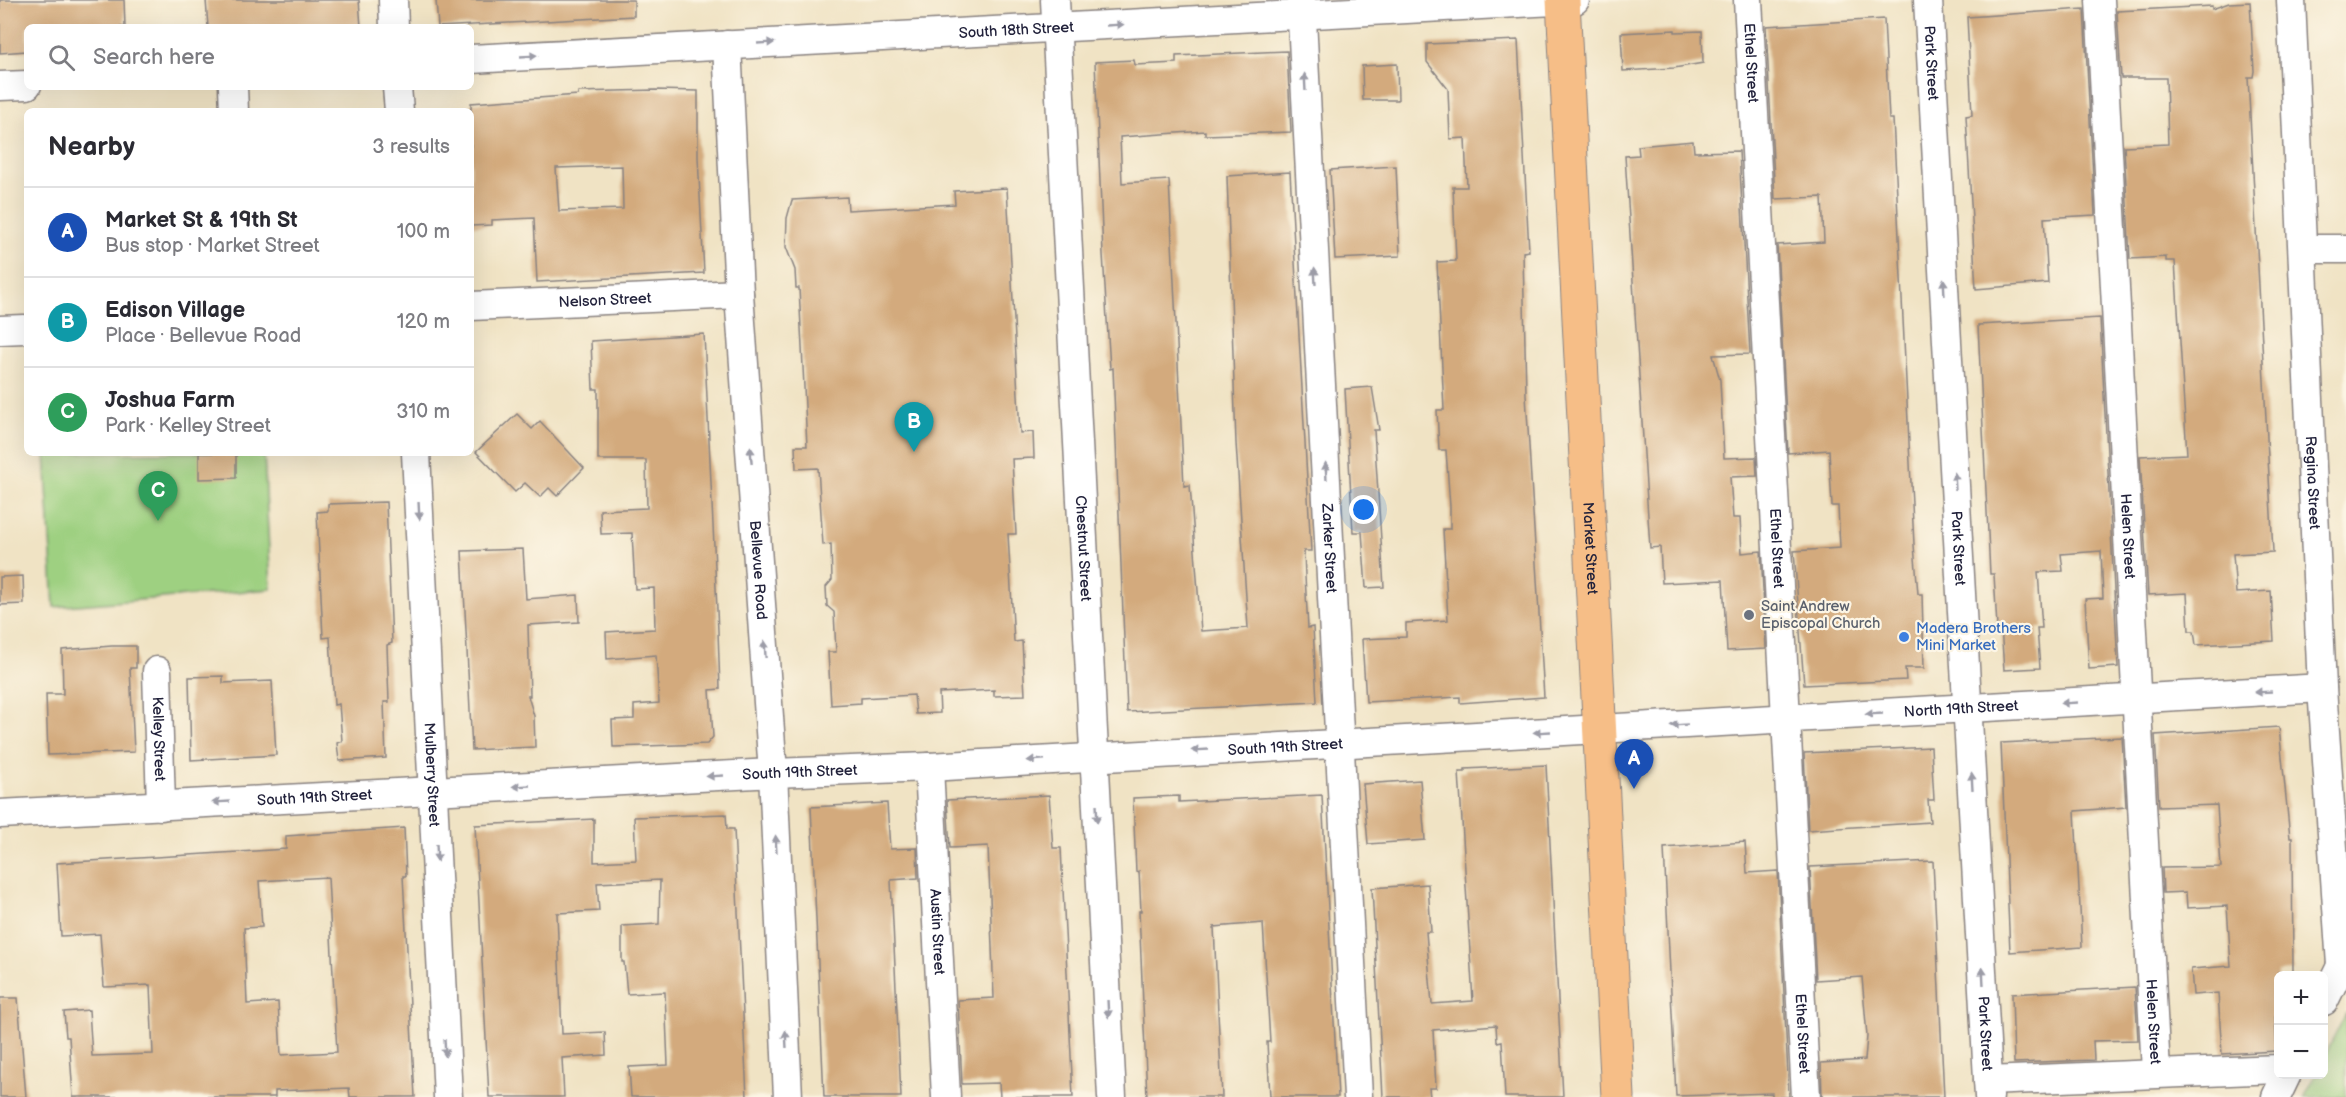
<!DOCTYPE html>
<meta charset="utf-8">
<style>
body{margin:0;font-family:"Balsamiq Sans",sans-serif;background:#f2f2f3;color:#2b2b33}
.controls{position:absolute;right:18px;bottom:18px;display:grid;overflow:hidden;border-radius:9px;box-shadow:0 6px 24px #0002}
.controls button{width:54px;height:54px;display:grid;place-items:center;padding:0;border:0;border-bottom:2px solid #e1e1e2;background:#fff;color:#2b2b33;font:30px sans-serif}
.you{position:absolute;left:1364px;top:510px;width:21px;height:21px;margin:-15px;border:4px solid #fff;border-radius:50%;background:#1a73e8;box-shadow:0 0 0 9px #1a73e833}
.badge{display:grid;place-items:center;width:39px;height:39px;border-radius:50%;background:#2563eb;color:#fff;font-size:20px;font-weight:700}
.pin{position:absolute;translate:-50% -50px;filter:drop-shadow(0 2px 3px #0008)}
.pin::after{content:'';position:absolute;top:32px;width:21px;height:18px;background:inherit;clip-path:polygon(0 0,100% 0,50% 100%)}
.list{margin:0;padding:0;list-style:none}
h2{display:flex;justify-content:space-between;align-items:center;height:78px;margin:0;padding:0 24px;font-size:26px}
h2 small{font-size:20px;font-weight:400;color:#7c7c81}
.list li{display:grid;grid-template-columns:39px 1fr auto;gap:18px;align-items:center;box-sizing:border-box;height:90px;padding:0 24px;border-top:2px solid #e1e1e2}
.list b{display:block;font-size:22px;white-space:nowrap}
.list p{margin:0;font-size:20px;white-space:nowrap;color:#7c7c81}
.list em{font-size:20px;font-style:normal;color:#7c7c81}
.icon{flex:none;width:33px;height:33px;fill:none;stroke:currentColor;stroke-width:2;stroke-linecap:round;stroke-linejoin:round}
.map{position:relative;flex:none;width:2346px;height:1097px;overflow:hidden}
.search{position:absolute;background:#fff;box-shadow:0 6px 24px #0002;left:24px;top:24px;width:450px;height:66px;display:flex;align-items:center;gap:15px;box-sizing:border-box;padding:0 21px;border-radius:9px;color:#7c7c81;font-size:22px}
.panel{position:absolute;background:#fff;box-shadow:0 6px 24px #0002;left:24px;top:108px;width:450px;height:348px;border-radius:9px}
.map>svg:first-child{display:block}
.green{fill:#9ed081;stroke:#60795e;stroke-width:1.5}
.building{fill:#d3aa7d;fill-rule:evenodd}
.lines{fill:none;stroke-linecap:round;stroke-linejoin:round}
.minor-casing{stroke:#898280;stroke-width:31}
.primary-casing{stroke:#898280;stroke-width:35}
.minor{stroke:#fff;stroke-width:28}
.primary{stroke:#f6be87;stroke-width:33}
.oneway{fill:#9c9ca7}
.worship-dot{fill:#6b7280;stroke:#fcf5e5;stroke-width:2}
.shop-dot{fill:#3f7fe0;stroke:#fcf5e5;stroke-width:2}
.labels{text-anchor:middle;stroke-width:4.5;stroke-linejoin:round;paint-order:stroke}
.street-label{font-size:15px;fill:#22223b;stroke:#fcf5e5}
.worship-label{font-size:15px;fill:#5b616d;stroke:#fcf5e5;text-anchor:start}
.shop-label{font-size:15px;fill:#366cbe;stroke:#fcf5e5;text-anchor:start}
</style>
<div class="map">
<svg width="2346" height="1097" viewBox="0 0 2346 1097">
<rect width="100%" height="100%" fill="#fcf5e5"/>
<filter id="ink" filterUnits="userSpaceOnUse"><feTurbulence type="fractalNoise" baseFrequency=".0167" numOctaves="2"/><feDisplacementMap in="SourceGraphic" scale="12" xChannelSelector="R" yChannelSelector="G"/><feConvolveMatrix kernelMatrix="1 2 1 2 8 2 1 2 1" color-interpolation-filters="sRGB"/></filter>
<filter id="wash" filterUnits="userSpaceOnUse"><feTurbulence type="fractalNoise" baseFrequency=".008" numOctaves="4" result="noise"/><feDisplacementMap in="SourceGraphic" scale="24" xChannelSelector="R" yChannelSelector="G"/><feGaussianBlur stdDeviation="1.35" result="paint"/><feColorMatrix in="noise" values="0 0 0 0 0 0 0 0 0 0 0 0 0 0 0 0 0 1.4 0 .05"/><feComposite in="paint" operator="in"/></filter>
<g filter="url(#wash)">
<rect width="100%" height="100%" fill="#f0e3c4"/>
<g class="green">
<path d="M45,453H264L271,589L54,607Z"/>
<path d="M2346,1013V1097H2304L2316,1075L2324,1074V1058Z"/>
</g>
<g id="blocks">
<g class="building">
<path d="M0,0H124L125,27H27V51L0,53Z"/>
<path d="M206,0H359L361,27H208Z"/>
<path d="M436,0H634V16L438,27Z"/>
<path d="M2250,2L2254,71L2253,77H2248L2273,552L2233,554L2236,593L2271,591L2274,641L2196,645L2194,631H2189L2187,593L2148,595L2140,456L2187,454L2175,261H2166V257L2130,259L2124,146L2168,144L2166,78H2121L2117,11L2212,6V9L2229,3Z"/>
<path d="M2084,9L2095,215L2044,218L2048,283L1976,289L1966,116L1972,115L1967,17Z"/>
<path d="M1884,19L1889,119H1893L1897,196L1914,545L1918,594H1922L1924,668H1905L1906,680L1804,685L1794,551L1840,548L1838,506H1832L1829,450L1788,453L1777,245L1824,242L1822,197L1775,199L1766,26Z"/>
<path d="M1675,30V32L1702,31L1703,63L1674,68L1623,71L1621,33Z"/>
<path d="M1518,40L1529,251L1523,252L1526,395L1544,697L1460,703V697L1366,702L1362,639L1406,637V623L1448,620L1443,529H1450V507L1446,450H1439L1437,410H1444L1437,262L1456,261L1453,187H1467L1465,138L1450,139L1448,89L1427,62V44Z"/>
<path d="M1287,51L1291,132L1205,135V131L1120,137L1122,183L1169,180L1184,486L1190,485L1201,631L1248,628L1236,443L1227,176L1290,172L1311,551H1304L1305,576L1308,628L1313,627L1317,702L1127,712L1113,368L1110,369L1103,254L1095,62L1134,60L1135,65L1156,64L1176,63V56Z"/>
<path d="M1397,64L1398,100H1363L1362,66Z"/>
<path d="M655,90L698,91V157L704,273L537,282L534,218L492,220V225L471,226V103L578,95V92ZM622,166L623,209L559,211L556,168Z"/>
<path d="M1693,141L1694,152L1739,151L1750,354L1713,355L1720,380L1724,458L1756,457L1757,476L1730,477L1733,518H1740L1742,553L1761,551L1766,649L1727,651L1723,580L1662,583L1660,547L1650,548L1625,156L1639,155L1638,146Z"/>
<path d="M1396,166L1400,256L1335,259L1330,170Z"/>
<path d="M1007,188L1020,433L1033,432L1034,458L1012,459L1016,534H1008L1014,642L1022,641L1025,695L994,696V690L939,693L940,713L916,714L914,695L861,698V703L831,705L828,652H836L834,612L827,606L826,587L832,580L831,544L823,545L818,468L796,469L795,446H807L799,288H796L795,270L786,247L787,218L792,200L847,197L848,210L955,204L954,191Z"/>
<path d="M2100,318L2118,667L2089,669L2085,599L2103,598L2101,551L2061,554L2063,571L2038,572L2042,628H2037L2040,668L2004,670L2001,627H1997L1994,574H1990L1978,325Z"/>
<path d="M704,334L718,631L720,689L710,690L713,737L707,744L613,747L612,720L634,719V705L659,703L656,655L607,659L606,632L655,629L654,588L635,589L632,533L601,534L600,510L647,508L646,460H598V389H593L591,341Z"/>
<path d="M1372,387L1379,430H1374L1384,587L1366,588L1362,532H1353L1345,389Z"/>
<path d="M517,414L532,429L540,421L584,468L557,496L549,488L540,497L525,483L515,492L476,452Z"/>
<path d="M199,453H236V478L199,479Z"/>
<path d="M386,502L392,643L387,645L389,702H384L386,758L339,761L337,743L342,741L339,704L334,705L330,637L323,638L317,512L328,511V504Z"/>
<path d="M523,549L526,599L578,595L579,622L528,625L530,696H528L534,716L535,747L472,750L462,551Z"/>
<path d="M23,576L24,604L0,605V577Z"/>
<path d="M112,646H136V668H130L134,752L48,755L46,694H63L62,650Z"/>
<path d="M223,676V683L272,681L276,755L191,760L189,677Z"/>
<path d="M2279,727L2290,838H2292L2293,971L2278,972V1016L2275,1017L2277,1051L2222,1054L2218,993L2193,995L2191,969L2231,966L2227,906L2187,908L2186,892L2163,893L2162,868L2221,867L2217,805L2159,807L2155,735Z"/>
<path d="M2122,737L2126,807L2075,811L2082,947L2010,952L2001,743Z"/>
<path d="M1931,747L1934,800H1928L1930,822L1808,830L1804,753Z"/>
<path d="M1546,765L1563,1097H1505L1502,1041L1497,1042L1496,1025L1433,1030L1436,1088H1429L1430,1097H1383L1372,888L1428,884L1431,932H1426L1432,1004L1473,1001L1459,772H1465V769Z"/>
<path d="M1420,780L1425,840L1368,844L1363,784Z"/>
<path d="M1049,795L1053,848H1061L1073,1097H1000L999,1083L962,1084L958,1000L994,998L988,846L950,848L947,800Z"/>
<path d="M1322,795L1338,1097H1270L1267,1042H1270L1263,923L1214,927L1222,1097H1147L1139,911H1141L1139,871L1136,872L1133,798L1179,796V802Z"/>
<path d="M887,803L890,849L917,848L918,878L891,880L901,1097H824L811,807Z"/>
<path d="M726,814L727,829H734L747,1097H631L629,1067L668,1065L665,992L627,994L624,962H622V926L659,924L660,880L597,883L599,911L557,913L562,1034L605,1032L606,1055L562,1058L564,1097H489L475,825L594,819V862L636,860L634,817Z"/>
<path d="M404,828L406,876H403L415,1097H350L349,1088L275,1091V1097H73L69,1037H66L64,1012L89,1010L92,1056L153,1054L150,985L104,987L100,934L61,936L57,863L286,849V836ZM328,877L337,1052L281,1055L278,1002L247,1004L244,928L262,927L259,881Z"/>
<path d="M1745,842L1747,873L1778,871L1789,1097H1772V1093L1676,1096L1664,848Z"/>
<path d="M1933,861L1944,1097H1822L1821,1063L1865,1060L1867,1036L1862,977L1816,980L1810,867Z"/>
<path d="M2135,987L2138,1040L2093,1041L2094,1060L2014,1063L2012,994Z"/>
<path d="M0,998H18L26,1097H0Z"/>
</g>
</g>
</g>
<g filter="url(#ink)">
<use href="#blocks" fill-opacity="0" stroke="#898280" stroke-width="1.5"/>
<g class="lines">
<g class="minor-casing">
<g id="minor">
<path d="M393,0L394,27"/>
<path id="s1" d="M1055,0L1112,1097"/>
<path id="s2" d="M1301,0L1358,1097"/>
<path id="s3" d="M1748,0L1806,1097"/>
<path id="s4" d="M1928,0L1989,1097"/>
<path id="s5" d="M2100,0L2156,1072"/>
<path id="s6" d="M2291,0L2322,688L2341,965"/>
<path id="s7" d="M727,45L739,294L773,773L788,1097"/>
<path id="s8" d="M471,59L1575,0"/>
<path d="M0,86L27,85"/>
<path d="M233,87L234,111"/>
<path d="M397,87L399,111"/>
<path d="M2303,249H2346"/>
<path id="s9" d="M471,306L739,294"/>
<path d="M0,330L24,329"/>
<path id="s10" d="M416,453L448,1097"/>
<path id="s11" d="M157,671L161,806"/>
<path id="s12" d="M929,767L946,1097"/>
<path id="s13" d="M0,814L773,773L929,767L2322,688"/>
<path d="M2324,1001L2346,956"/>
<path d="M1988,1081L2278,1069"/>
<path d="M2276,1097L2287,1074"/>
</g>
</g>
<g class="primary-casing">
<g id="primary">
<path id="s14" d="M1563,0L1618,1097"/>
</g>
</g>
<use href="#minor" class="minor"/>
<use href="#primary" class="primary"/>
</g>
<defs><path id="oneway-solid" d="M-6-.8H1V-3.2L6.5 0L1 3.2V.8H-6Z" transform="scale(1.5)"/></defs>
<g class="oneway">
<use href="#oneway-solid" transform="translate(1115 25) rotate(-3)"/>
<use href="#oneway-solid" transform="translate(766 43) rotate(-3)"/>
<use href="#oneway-solid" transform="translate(529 56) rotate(-3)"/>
<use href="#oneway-solid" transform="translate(1305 82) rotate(-93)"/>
<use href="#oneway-solid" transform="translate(1315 276) rotate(-93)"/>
<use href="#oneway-solid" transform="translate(1944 287) rotate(-93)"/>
<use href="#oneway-solid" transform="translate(751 455) rotate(-94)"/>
<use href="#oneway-solid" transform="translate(1326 471) rotate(-93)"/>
<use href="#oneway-solid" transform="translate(1955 481) rotate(-93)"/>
<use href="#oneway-solid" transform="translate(419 511) rotate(87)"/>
<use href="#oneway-solid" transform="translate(765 649) rotate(-94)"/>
<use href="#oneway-solid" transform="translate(2263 692) rotate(177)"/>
<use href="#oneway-solid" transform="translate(2069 703) rotate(177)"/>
<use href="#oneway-solid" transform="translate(1874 714) rotate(177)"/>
<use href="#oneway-solid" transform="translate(1679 725) rotate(177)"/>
<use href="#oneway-solid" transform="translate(1542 732) rotate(177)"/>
<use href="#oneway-solid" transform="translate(1200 750) rotate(177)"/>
<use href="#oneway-solid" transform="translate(1036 760) rotate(176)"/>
<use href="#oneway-solid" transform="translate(715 776) rotate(177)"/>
<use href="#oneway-solid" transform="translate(1972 781) rotate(-93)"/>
<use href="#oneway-solid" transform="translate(521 786) rotate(177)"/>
<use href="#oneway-solid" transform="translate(221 802) rotate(177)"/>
<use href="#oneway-solid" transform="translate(1097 814) rotate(87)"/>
<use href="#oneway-solid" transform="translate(776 844) rotate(-93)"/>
<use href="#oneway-solid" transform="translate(437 853) rotate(87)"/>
<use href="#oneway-solid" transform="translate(1983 976) rotate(-93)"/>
<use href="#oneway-solid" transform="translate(1108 1009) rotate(87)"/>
<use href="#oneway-solid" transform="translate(786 1039) rotate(-93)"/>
<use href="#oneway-solid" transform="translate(445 1048) rotate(87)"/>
</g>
</g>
<circle class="worship-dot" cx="1749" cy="615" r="6"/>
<circle class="shop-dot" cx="1904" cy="637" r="6"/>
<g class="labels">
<g class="street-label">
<text dy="5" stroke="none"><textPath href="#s8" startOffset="546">South 18th Street</textPath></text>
<text dy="5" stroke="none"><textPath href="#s3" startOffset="63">Ethel Street</textPath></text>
<text dy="5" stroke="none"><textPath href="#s4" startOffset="63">Park Street</textPath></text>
<text dy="5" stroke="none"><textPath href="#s9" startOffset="134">Nelson Street</textPath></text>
<text dy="5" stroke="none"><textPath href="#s6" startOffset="483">Regina Street</textPath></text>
<text dy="5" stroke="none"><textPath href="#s5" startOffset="537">Helen Street</textPath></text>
<text dy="5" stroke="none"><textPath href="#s2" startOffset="549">Zarker Street</textPath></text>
<text dy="5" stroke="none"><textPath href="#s14" startOffset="549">Market Street</textPath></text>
<text dy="5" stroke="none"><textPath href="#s3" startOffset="549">Ethel Street</textPath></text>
<text dy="5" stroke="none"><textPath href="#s1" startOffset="549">Chestnut Street</textPath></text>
<text dy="5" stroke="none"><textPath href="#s4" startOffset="549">Park Street</textPath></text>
<text dy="5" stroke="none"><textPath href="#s7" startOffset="526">Bellevue Road</textPath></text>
<text dy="5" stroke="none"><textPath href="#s13" startOffset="1964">North 19th Street</textPath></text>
<text dy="5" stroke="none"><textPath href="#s11" startOffset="68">Kelley Street</textPath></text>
<text dy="5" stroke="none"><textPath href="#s13" startOffset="1287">South 19th Street</textPath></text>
<text dy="5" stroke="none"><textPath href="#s13" startOffset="801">South 19th Street</textPath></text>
<text dy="5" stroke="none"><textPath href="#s10" startOffset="322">Mulberry Street</textPath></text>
<text dy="5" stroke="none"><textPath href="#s13" startOffset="315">South 19th Street</textPath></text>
<text dy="5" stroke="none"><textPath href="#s12" startOffset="165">Austin Street</textPath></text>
<text dy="5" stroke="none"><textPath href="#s5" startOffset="1023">Helen Street</textPath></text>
<text dy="5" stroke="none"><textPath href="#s3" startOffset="1035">Ethel Street</textPath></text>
<text dy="5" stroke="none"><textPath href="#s4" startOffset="1035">Park Street</textPath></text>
</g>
<g class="worship-label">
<text x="1761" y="611">Saint Andrew<tspan x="1761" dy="17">Episcopal Church</tspan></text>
</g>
<g class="shop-label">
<text x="1916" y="633">Madera Brothers<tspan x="1916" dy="17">Mini Market</tspan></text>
</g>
</g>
</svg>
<div class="controls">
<button>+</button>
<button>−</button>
</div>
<div class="you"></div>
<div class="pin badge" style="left:1634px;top:789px;background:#1a4fb4">A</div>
<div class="pin badge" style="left:914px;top:452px;background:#0f9aa8">B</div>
<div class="pin badge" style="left:158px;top:521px;background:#2e9e5b">C</div>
<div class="search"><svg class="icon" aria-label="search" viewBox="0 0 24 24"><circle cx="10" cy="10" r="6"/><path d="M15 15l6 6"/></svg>Search here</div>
<section class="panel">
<h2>Nearby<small>3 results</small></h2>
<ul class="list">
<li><span class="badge" style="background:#1a4fb4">A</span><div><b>Market St &amp; 19th St</b><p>Bus stop · Market Street</p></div><em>100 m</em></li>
<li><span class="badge" style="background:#0f9aa8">B</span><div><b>Edison Village</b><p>Place · Bellevue Road</p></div><em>120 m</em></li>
<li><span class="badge" style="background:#2e9e5b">C</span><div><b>Joshua Farm</b><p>Park · Kelley Street</p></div><em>310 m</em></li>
</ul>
</section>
</div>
